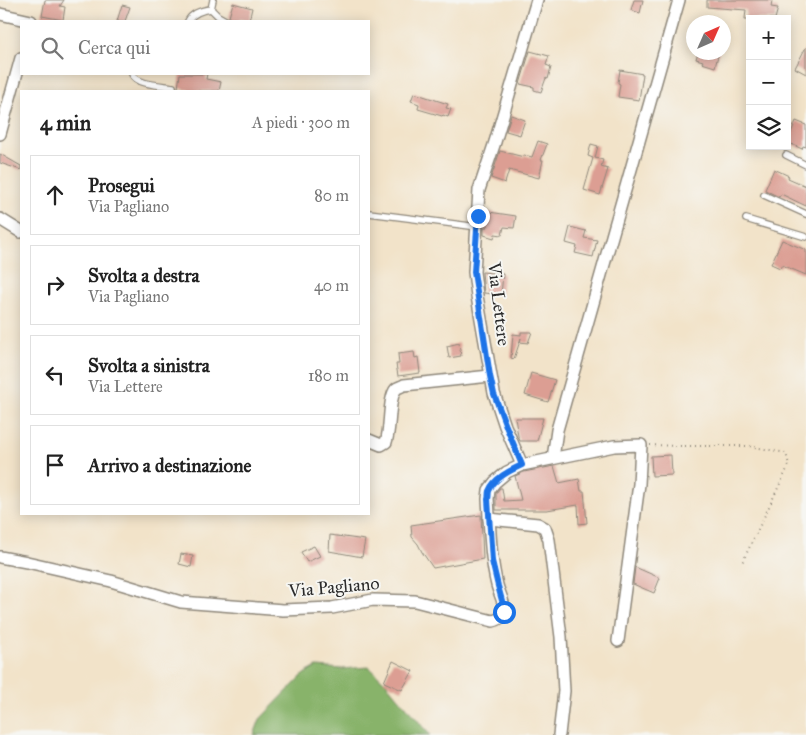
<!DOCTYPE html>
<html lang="it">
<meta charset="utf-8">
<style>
body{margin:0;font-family:"IM FELL Great Primer",serif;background:#f2f2f2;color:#222}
.controls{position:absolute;right:15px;top:15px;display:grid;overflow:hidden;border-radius:0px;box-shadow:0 2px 12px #0003}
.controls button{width:45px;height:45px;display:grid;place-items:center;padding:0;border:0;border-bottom:1px solid #e0e0e0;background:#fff;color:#222;font:25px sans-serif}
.compass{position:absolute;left:686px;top:15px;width:45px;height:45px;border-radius:50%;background:#fff;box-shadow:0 2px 12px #0003;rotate:45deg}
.stop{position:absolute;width:15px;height:15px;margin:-11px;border:4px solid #1a73e8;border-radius:50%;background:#fff}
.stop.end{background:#1a73e8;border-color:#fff;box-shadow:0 1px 5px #0008}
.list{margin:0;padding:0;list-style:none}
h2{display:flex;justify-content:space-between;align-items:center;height:65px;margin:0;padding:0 20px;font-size:21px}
h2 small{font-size:16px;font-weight:400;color:#767676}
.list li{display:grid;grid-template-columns:32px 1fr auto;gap:15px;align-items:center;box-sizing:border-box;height:80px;margin:0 10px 10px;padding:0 10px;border:1px solid #e0e0e0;border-radius:0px}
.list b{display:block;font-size:19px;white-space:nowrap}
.list p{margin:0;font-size:16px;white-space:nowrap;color:#767676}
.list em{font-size:16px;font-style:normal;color:#767676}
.icon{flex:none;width:28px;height:28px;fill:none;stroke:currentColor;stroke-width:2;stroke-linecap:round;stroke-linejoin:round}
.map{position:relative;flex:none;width:806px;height:735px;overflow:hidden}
.search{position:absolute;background:#fff;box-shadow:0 2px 12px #0003;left:20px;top:20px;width:350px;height:55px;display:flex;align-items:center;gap:12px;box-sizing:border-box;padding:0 18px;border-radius:0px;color:#767676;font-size:19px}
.panel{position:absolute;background:#fff;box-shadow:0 2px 12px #0003;left:20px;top:90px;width:350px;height:425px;border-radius:0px}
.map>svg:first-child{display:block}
.forest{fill:#88b36b;stroke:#5a6f4b}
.building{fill:#dc9e93}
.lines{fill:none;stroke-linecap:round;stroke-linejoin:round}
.lane-casing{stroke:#8e877a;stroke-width:8}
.street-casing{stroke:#8e877a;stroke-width:14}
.path{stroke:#8e877a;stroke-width:2;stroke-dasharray:1 4;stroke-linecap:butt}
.lane{stroke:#fff;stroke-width:5.5}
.street{stroke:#fff;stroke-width:11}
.route{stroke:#1a73e8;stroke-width:6}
.labels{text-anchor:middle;stroke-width:4;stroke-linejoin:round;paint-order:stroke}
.street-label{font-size:18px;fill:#2b2b2b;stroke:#f6f6f2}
</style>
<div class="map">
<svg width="806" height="735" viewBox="0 0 806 735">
<rect width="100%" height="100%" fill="#f6f6f2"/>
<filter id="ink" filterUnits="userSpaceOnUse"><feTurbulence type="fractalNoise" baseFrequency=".02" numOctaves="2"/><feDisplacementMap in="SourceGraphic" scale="10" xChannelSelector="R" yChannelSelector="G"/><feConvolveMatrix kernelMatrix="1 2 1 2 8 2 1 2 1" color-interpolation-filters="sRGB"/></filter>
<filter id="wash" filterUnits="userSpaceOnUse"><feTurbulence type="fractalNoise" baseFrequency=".0096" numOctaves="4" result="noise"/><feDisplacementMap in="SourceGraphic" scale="20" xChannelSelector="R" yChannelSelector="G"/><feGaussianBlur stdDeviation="1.12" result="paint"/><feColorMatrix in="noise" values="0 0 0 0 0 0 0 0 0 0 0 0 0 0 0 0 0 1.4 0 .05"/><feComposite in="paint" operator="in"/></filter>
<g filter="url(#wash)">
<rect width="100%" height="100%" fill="#f2e3c9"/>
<path class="forest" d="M317,667L342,669L369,667L387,684L430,735H254L260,719L304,674Z"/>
<g id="blocks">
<g class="building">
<path d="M45,0H64L60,6L65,7L63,20L42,16Z"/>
<path d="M634,0H643L640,13L631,10Z"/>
<path d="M707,0H772L771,7L778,8L775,19H745L746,10L707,7Z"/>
<path d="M233,3L252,8L249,21L240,19L239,21H232L229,17Z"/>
<path d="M122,5L130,7L125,21H117Z"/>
<path d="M806,47V74L795,68Z"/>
<path d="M530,51L549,56L546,65L551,67L548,79L546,78L541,92L534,90V87L520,84Z"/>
<path d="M698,52H719L715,67L702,63L703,61L696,59Z"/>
<path d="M620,70L643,74L639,100L618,97L620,84L618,83Z"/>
<path d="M180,74H207L206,79L221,82L219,91H195L178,88Z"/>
<path d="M414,93L448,104L446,108L451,109L448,117L443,115L442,116L418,109L419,104L411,101Z"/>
<path d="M511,115L525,120L520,135L506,131Z"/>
<path d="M796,121L806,125V147L803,146L802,149L787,142Z"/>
<path d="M538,141L547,144L541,160H543L539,178L509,170L505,183L491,178L500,151L524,157V155L532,157Z"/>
<path d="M591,144L598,146L595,158L603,160L601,167L608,169L600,195L584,190L593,158L588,156Z"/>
<path d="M0,154L21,166V170L0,163Z"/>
<path d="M774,169L789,176L788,178L806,186V206L781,194L779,197L765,190Z"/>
<path d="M489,212L516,216L514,228L504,227L502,235L495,234L494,238L484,235V227H487Z"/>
<path d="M570,227L586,231L584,238L597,240L593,257L575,253L577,246L566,243Z"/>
<path d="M782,240L806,250V275L782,265L780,268L771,264Z"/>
<path d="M482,272L503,274L501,295L484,293Z"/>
<path d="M521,332H532L528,343L520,342L521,338L514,359L511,358L513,334L521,335Z"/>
<path d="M459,343L461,356L449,358L447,346Z"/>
<path d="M414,352L415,358L418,357L420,373L398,376L396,364H399L398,354Z"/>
<path d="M531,373L555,380L548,402L525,395Z"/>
<path d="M515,418H543L537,441H520L518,436Z"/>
<path d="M671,455L672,475L652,476L651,456Z"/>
<path d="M554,466L559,483L579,479L581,491H584L587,523L579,524L578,505L547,510H496V493L500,488H502L504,501L521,500L515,476L524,472Z"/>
<path d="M481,515L483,559L433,568L422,552L418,544L412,537L411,525Z"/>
<path d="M330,535L365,540L362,557L329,551Z"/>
<path d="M314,546L320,556L307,562L301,552Z"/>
<path d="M181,554L193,556L191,567L179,564Z"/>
<path d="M635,567L660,578L654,593L633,584Z"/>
<path d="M393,661L413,671L402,690L384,682Z"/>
</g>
</g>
</g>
<g filter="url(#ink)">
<use href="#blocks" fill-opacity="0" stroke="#8e877a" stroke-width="1"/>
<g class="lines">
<g class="lane-casing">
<g id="lane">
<path d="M211,9L218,16L227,21"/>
<path d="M188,21C192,13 203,10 211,9L213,0"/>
<path d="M132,74C137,85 161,85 173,87"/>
<path d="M786,155L806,165"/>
<path d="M764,195L806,214"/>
<path d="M369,213L478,227"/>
<path d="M746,219L806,237"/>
</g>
</g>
<g class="street-casing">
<g id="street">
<path d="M0,14L31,21"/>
<path d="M0,134L21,58"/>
<path d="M0,219L21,232"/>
<path d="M369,440L381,445L386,442C391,429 388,398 396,389C398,387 401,387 404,385L490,376"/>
<path d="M553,458L557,430L679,0"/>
<path d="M522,465L505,426L494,393L477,296L474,272L479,190L495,142L537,0"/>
<path d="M489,519L538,524L545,528L549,540L561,637L564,691L559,735"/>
<path d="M0,557L27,562L111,581L181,602L283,610L332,608L373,600L415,601L493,621C498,620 503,617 504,611C505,603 499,593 497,585C490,557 490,528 488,499L489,490L495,482L507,472L522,465L614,446L641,445L639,484L618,641"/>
</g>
</g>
<path class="path" d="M650,445L681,446H749L786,453L789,465L741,565"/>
<use href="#lane" class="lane"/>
<use href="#street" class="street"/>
</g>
</g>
<g class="lines" filter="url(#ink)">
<path class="route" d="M478,216L474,272L490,376L494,394L506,426L522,465C511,470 494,478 489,491C488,494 489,497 488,499L492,561L498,586L504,608V612"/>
</g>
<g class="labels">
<g class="street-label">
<text transform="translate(499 304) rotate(83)" y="6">Via Lettere</text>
<text transform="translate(334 587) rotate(-5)" y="6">Via Pagliano</text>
</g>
</g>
</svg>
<div class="controls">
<button>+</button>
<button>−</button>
<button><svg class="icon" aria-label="layers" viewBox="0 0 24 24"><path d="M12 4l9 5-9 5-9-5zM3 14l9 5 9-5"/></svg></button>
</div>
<svg class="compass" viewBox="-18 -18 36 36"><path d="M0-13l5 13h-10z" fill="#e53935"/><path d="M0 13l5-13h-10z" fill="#767676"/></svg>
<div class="stop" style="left:504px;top:612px"></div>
<div class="stop end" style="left:478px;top:216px"></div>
<div class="search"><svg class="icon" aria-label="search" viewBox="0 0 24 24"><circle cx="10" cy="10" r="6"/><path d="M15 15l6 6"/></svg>Cerca qui</div>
<section class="panel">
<h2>4 min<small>A piedi · 300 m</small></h2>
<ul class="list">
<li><svg class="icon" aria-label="ahead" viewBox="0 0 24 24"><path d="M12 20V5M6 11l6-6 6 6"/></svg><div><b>Prosegui</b><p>Via Pagliano</p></div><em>80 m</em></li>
<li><svg class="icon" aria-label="right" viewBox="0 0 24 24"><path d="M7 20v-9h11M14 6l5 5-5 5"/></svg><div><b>Svolta a destra</b><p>Via Pagliano</p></div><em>40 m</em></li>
<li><svg class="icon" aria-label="left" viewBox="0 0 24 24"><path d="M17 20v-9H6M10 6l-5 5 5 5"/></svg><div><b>Svolta a sinistra</b><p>Via Lettere</p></div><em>180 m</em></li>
<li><svg class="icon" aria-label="arrive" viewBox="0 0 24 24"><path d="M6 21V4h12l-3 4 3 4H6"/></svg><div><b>Arrivo a destinazione</b></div></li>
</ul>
</section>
</div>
